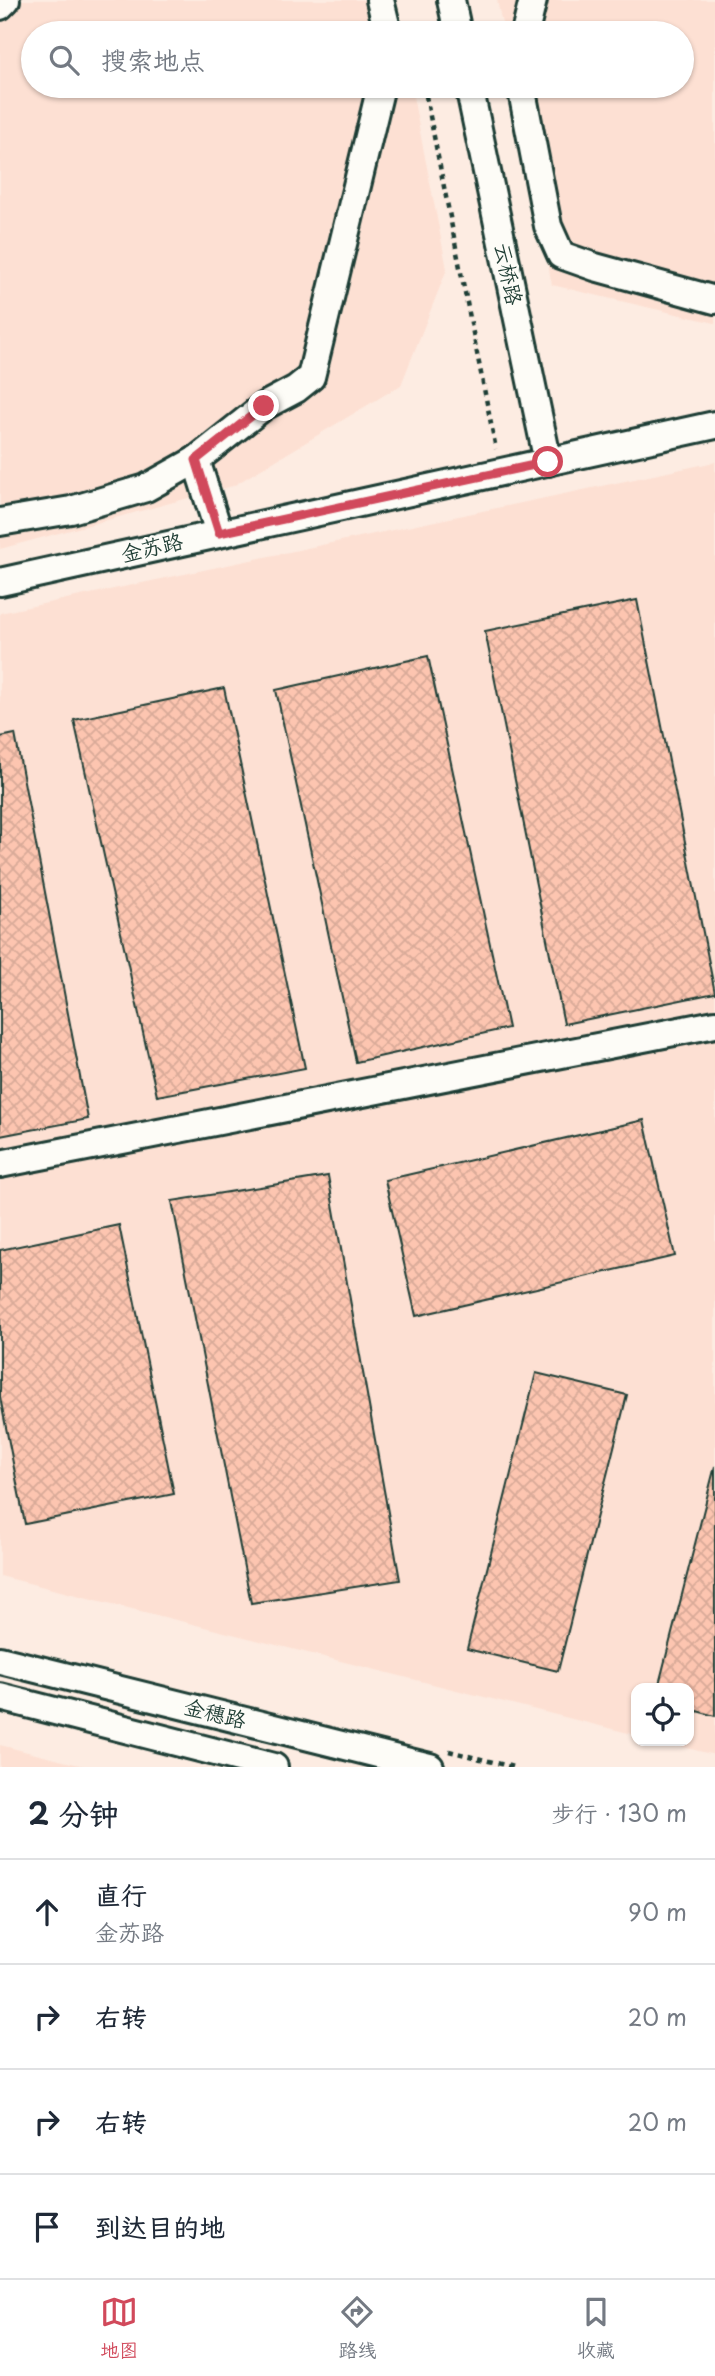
<!DOCTYPE html>
<html lang="zh">
<meta charset="utf-8">
<style>
body{margin:0;font-family:"Playpen Sans","LXGW WenKai TC",sans-serif;background:#f2f2f3;color:#1f2937}
.controls{position:absolute;right:21px;bottom:21px;display:grid;overflow:hidden;border-radius:14px;box-shadow:0 2px 5px #0004}
.controls button{width:63px;height:63px;display:grid;place-items:center;padding:0;border:0;border-bottom:2px solid #e0e1e3;background:#fff;color:#1f2937;font:35px sans-serif}
.stop{position:absolute;width:21px;height:21px;margin:-16px;border:5px solid #d1495b;border-radius:50%;background:#fff}
.stop.end{background:#d1495b;border-color:#fff;box-shadow:0 2px 7px #0008}
.list{margin:0;padding:0;list-style:none}
h2{display:flex;justify-content:space-between;align-items:center;height:91px;margin:0;padding:0 28px;font-size:30px}
h2 small{font-size:23px;font-weight:400;color:#747a83}
.list li{display:grid;grid-template-columns:46px 1fr auto;gap:21px;align-items:center;box-sizing:border-box;height:105px;padding:0 28px;border-top:2px solid #e0e1e3}
.list b{display:block;font-size:26px;white-space:nowrap}
.list p{margin:0;font-size:23px;white-space:nowrap;color:#747a83}
.list em{font-size:23px;font-style:normal;color:#747a83}
.icon{flex:none;width:38px;height:38px;fill:none;stroke:currentColor;stroke-width:2;stroke-linecap:round;stroke-linejoin:round}
.map{position:relative;flex:none;width:715px;height:1767px;overflow:hidden}
.search{position:absolute;background:#fff;box-shadow:0 2px 5px #0004;left:21px;right:21px;top:21px;height:77px;display:flex;align-items:center;gap:18px;box-sizing:border-box;padding:0 24px;border-radius:38px;color:#747a83;font-size:26px}
.sheet{height:511px;background:#fff}
nav{display:flex;justify-content:space-around;align-items:center;box-sizing:border-box;height:98px;border-top:2px solid #e0e1e3;background:#fff;font-size:19px;color:#747a83}
nav a{display:grid;justify-items:center;gap:4px}
nav .on{color:#d1495b}
.map>svg:first-child{display:block}
.built{fill:#fde0d3}
.building{fill:url(#building-cross-hatch);stroke:#1f3d34;stroke-width:2}
.lines{fill:none;stroke-linecap:round;stroke-linejoin:round}
.minor-casing{stroke:#1f3d34;stroke-width:32}
.path{stroke:#1f3d34;stroke-width:4.5;stroke-dasharray:5 5;stroke-linecap:butt}
.minor{stroke:#fdfcf7;stroke-width:26}
.route{stroke:#d1495b;stroke-width:9}
.labels{text-anchor:middle;stroke-width:5;stroke-linejoin:round;paint-order:stroke}
.street-label{font-size:21px;fill:#1f3d34;stroke:#fdfcf7}
</style>
<div class="map">
<svg width="715" height="1767" viewBox="0 0 715 1767">
<defs>
<pattern id="building-cross-hatch" width="8" height="8" patternUnits="userSpaceOnUse" patternTransform="scale(1.75)"><rect width="8" height="8" fill="#fdc5b0"/><path d="M0 0l8 8M0 8l8-8" fill="none" stroke="#d8aa98"/></pattern>
</defs>
<rect width="100%" height="100%" fill="#fdece2"/>
<filter id="ink" filterUnits="userSpaceOnUse"><feTurbulence type="fractalNoise" baseFrequency=".0143" numOctaves="2"/><feDisplacementMap in="SourceGraphic" scale="14" xChannelSelector="R" yChannelSelector="G"/><feConvolveMatrix kernelMatrix="1 2 1 2 8 2 1 2 1" color-interpolation-filters="sRGB"/></filter>
<g filter="url(#ink)">
<g class="built">
<path d="M0,0H395L401,33H33V86H411L447,269L401,385L233,486L0,549Z"/>
<path d="M497,0H715V323L552,285L514,86H682V33H504Z"/>
<path d="M715,462V1755L659,1741H689V1688H636V1735L0,1576V613Z"/>
<path d="M0,1745L87,1767H0Z"/>
</g>
<g class="building">
<path d="M637,600L715,993L564,1024L485,631Z"/>
<path d="M428,656L508,1028L356,1062L276,690Z"/>
<path d="M224,688L305,1068L157,1096L74,720Z"/>
<path d="M15,734L88,1119L0,1136V737Z"/>
<path d="M644,1120L675,1256L416,1316L385,1180Z"/>
<path d="M328,1176L400,1580L251,1603L172,1201Z"/>
<path d="M119,1225L174,1494L25,1524L0,1397V1250Z"/>
<path d="M536,1373L627,1395L558,1671L467,1649Z"/>
<path d="M715,1466V1716L689,1709V1688H658Z"/>
</g>
<g class="lines">
<g class="minor-casing">
<g id="minor">
<path d="M380,0L388,33"/>
<path d="M451,0L458,33"/>
<path d="M0,6L6,0"/>
<path d="M525,33L533,0"/>
<path d="M469,86L548,462"/>
<path d="M521,86L548,226L561,255L595,267L715,300"/>
<path d="M196,460L219,533"/>
<path d="M0,522L71,510L146,488L196,460L264,406L296,389L311,377L381,86"/>
<path d="M0,582L715,425"/>
<path d="M0,1164L715,1024"/>
<path d="M0,1660L430,1767"/>
<path d="M0,1697L274,1767"/>
</g>
</g>
<g class="path">
<path d="M424,86L496,449"/>
<path d="M449,1751L513,1767"/>
</g>
<use href="#minor" class="minor"/>
</g>
</g>
<g class="lines" filter="url(#ink)">
<path class="route" d="M264,406L196,460L219,533L548,462"/>
</g>
<g class="labels">
<g class="street-label">
<text transform="translate(508 274) rotate(78)" y="7">云桥路</text>
<text transform="translate(152 548) rotate(-13)" y="7">金苏路</text>
<text transform="translate(215 1714) rotate(14)" y="7">金穗路</text>
</g>
</g>
</svg>
<div class="controls">
<button><svg class="icon" aria-label="locate" viewBox="0 0 24 24"><circle cx="12" cy="12" r="6"/><path d="M12 2v4M12 18v4M2 12h4M18 12h4"/></svg></button>
</div>
<div class="stop" style="left:548px;top:462px"></div>
<div class="stop end" style="left:264px;top:406px"></div>
<div class="search"><svg class="icon" aria-label="search" viewBox="0 0 24 24"><circle cx="10" cy="10" r="6"/><path d="M15 15l6 6"/></svg>搜索地点</div>
</div>
<section class="sheet">
<h2>2 分钟<small>步行 · 130 m</small></h2>
<ul class="list">
<li><svg class="icon" aria-label="ahead" viewBox="0 0 24 24"><path d="M12 20V5M6 11l6-6 6 6"/></svg><div><b>直行</b><p>金苏路</p></div><em>90 m</em></li>
<li><svg class="icon" aria-label="right" viewBox="0 0 24 24"><path d="M7 20v-9h11M14 6l5 5-5 5"/></svg><div><b>右转</b></div><em>20 m</em></li>
<li><svg class="icon" aria-label="right" viewBox="0 0 24 24"><path d="M7 20v-9h11M14 6l5 5-5 5"/></svg><div><b>右转</b></div><em>20 m</em></li>
<li><svg class="icon" aria-label="arrive" viewBox="0 0 24 24"><path d="M6 21V4h12l-3 4 3 4H6"/></svg><div><b>到达目的地</b></div></li>
</ul>
</section>
<nav>
<a class="on"><svg class="icon" aria-label="map" viewBox="0 0 24 24"><path d="M3 6l6-2 6 2 6-2v14l-6 2-6-2-6 2zM9 4v14M15 6v14"/></svg>地图</a>
<a><svg class="icon" aria-label="directions" viewBox="0 0 24 24"><path d="M12 3l9 9-9 9-9-9zM9 14v-3h6M13 9l2 2-2 2"/></svg>路线</a>
<a><svg class="icon" aria-label="saved" viewBox="0 0 24 24"><path d="M7 4h10v16l-5-4-5 4z"/></svg>收藏</a>
</nav>
